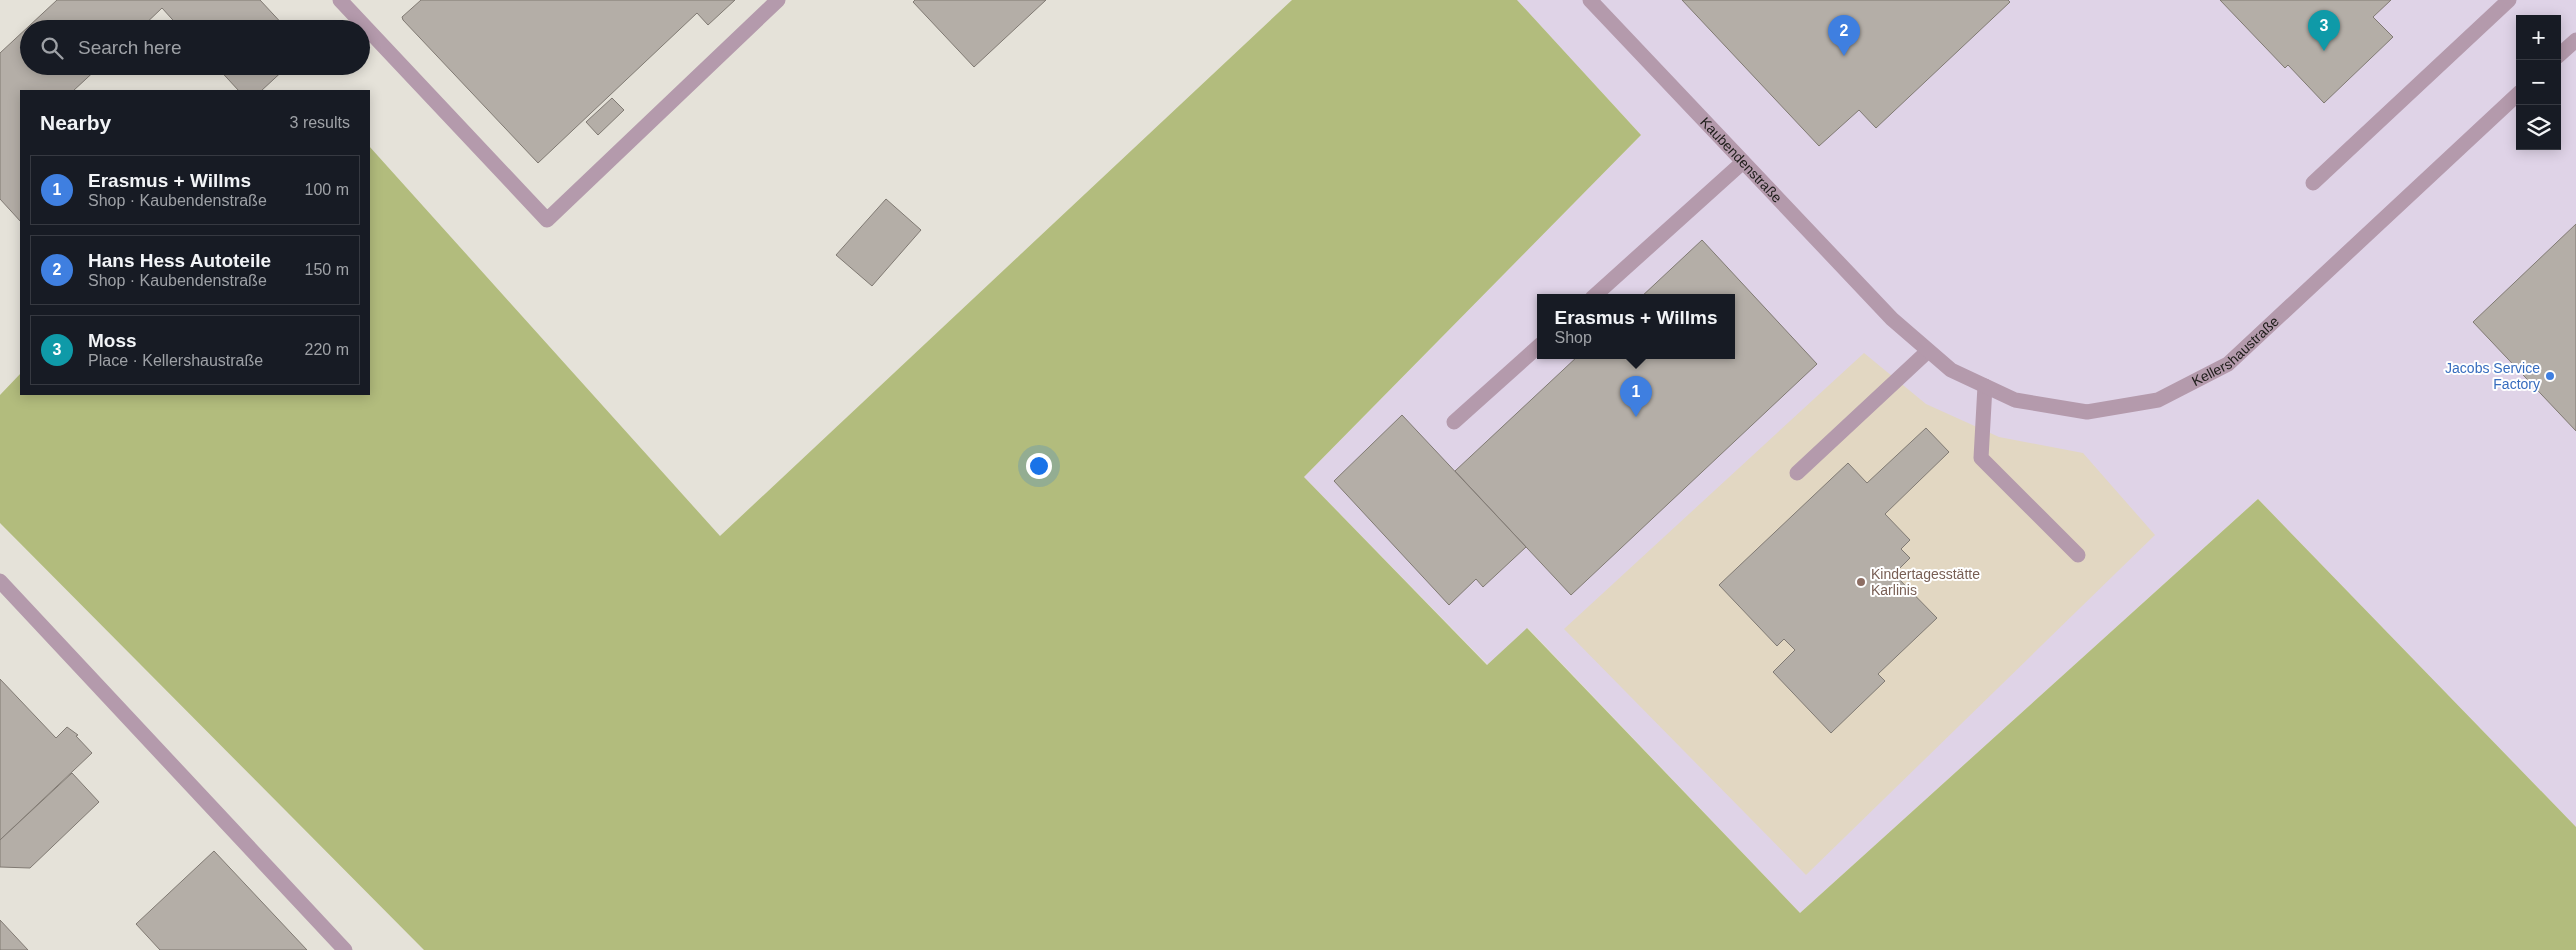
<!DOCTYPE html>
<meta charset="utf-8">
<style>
body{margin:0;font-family:Helvetica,sans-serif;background:#20242c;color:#f1f3f6}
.controls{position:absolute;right:15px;top:15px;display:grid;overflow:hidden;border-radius:0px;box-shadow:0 2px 12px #0003}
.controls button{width:45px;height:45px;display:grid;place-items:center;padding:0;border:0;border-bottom:1px solid #363941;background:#171b24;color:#f1f3f6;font:25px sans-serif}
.you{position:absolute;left:1038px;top:465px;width:18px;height:18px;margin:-12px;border:4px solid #fff;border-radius:50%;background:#1a73e8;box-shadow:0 0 0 8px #1a73e833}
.badge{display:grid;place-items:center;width:32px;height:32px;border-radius:50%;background:#da9a9a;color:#fff;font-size:16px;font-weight:700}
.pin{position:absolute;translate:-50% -41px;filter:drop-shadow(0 1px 2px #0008)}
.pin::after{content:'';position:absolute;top:26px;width:18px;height:15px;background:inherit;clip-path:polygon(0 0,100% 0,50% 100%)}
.popup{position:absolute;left:1537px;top:294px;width:198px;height:65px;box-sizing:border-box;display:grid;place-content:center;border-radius:0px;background:#171b24;filter:drop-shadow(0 1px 4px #0005);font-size:16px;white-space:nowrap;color:#9ea1a6}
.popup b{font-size:19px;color:#f1f3f6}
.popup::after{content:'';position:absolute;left:50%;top:100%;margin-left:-10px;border:10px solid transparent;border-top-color:#171b24}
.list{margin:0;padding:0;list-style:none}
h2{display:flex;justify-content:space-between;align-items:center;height:65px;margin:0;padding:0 20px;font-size:21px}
h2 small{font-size:16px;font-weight:400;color:#9ea1a6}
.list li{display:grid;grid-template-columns:32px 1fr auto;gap:15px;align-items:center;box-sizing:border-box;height:70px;margin:0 10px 10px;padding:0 10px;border:1px solid #363941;border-radius:0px}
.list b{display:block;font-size:19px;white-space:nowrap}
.list p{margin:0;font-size:16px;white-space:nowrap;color:#9ea1a6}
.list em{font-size:16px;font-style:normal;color:#9ea1a6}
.icon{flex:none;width:28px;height:28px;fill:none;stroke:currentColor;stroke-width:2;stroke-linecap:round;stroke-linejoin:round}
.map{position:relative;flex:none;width:2576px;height:950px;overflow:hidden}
.search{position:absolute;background:#171b24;box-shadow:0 2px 12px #0003;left:20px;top:20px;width:350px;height:55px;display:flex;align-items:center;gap:12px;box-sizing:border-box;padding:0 18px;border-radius:28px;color:#9ea1a6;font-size:19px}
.panel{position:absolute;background:#171b24;box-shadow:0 2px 12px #0003;left:20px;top:90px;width:350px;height:305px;border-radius:0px}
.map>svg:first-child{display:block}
.commercial{fill:#dfd3e7;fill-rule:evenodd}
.education{fill:#e2d7c2}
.green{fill:#b2bc7d}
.building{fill:#b4aea7;stroke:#807a73}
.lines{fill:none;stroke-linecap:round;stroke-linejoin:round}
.service{stroke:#b49aac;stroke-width:15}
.minor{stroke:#b49aac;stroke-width:15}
.shop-dot{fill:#3f7fe0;stroke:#fff;stroke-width:2}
.education-dot{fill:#8d6e63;stroke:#fff;stroke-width:2}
.labels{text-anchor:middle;stroke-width:4;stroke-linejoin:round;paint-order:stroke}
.street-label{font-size:14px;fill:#1e1d1a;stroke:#fff}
.shop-label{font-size:14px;fill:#366cbe;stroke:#fff;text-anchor:end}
.education-label{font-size:14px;fill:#785e54;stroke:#fff;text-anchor:start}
</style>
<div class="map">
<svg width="2576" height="950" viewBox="0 0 2576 950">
<rect width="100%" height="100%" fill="#e5e2d9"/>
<path class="commercial" d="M1517,0H2576V827L2258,499L1800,913L1528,628L1488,665L1304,477L1641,135ZM2520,19H2557V146H2520ZM1541,298H1731V356H1541Z"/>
<path class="education" d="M1864,353L1926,404L1999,437L2083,453L2155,535L1806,875L1564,629Z"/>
<path class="green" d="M1292,0H1517L1641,135L1304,477L1487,665L1527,628L1800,913L2258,499L2576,827V950H424L0,523V395L21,373V394H369V146L720,536Z"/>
<g class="building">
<path d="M57,0H260L287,29H181L162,8L140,29H29V66H100L73,91H21V222L0,199V53Z"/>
<path d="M421,0H735L708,25L697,13L538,163L403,20L402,17Z"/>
<path d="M915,0H1046L974,67L913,2Z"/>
<path d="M1682,0H2008L2010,2L1876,128L1859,110L1819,146Z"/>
<path d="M2220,0H2391L2373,17L2393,37L2324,103L2288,65L2285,68Z"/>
<path d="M216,66H288L261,91H239Z"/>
<path d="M612,98L624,110L598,135L586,122Z"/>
<path d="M886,199L921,230L872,286L836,255Z"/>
<path d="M2576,224V431L2473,322Z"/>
<path d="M1702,240L1817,364L1571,595L1455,471L1578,356H1731V298H1640Z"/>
<path d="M1402,415L1526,547L1483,587L1476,579L1449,605L1334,481Z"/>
<path d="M1926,428L1949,452L1885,514L1910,540L1901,549L1910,558L1894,574L1937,618L1878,674L1885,681L1831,733L1773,672L1795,650L1784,639L1777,646L1719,585L1848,463L1867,483Z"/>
<path d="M0,679L56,738L67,727L78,735L76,736L92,753L0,840Z"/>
<path d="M72,773L99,802L30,868L0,867V840Z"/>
<path d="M214,851L307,950H160L136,924Z"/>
<path d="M0,920L28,950H0Z"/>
</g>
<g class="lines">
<g class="service">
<path d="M340,0L547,220L778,0"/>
<path d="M2313,183L2509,0"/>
<path d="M1592,298L1743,162"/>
<path d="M1985,386L1981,458L2078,555"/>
<path d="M1454,422L1541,344"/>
<path d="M1797,473L1928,351"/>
<path d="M0,581L345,950"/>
</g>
<g class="minor">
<path id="s1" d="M1590,0L1892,319L1951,370L2015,400L2087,412L2158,400L2228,364L2520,92"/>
<path d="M2557,57L2576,40"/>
</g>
</g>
<circle class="shop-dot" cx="2550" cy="376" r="5"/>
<circle class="education-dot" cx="1861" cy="582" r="5"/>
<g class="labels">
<g class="street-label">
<text dy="5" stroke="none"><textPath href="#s1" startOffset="220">Kaubendenstraße</textPath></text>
<text dy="5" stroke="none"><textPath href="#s1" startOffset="825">Kellershaustraße</textPath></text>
</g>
<g class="shop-label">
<text x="2540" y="373">Jacobs Service<tspan x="2540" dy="16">Factory</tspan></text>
</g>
<g class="education-label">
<text x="1871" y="579">Kindertagesstätte<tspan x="1871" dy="16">Karlinis</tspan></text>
</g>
</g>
</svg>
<div class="controls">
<button>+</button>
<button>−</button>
<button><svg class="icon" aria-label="layers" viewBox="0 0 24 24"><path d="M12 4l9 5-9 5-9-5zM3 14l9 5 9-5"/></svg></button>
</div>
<div class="you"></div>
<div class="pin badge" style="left:1636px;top:417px;background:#3f7fe0">1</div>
<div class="popup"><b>Erasmus + Willms</b>Shop</div>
<div class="pin badge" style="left:1844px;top:56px;background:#3f7fe0">2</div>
<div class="pin badge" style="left:2324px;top:51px;background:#0f9aa8">3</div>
<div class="search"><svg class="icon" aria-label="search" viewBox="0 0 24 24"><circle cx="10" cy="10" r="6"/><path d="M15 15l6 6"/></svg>Search here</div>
<section class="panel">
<h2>Nearby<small>3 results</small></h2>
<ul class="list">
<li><span class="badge" style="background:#3f7fe0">1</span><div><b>Erasmus + Willms</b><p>Shop · Kaubendenstraße</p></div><em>100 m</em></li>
<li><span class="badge" style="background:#3f7fe0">2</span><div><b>Hans Hess Autoteile</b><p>Shop · Kaubendenstraße</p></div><em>150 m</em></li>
<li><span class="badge" style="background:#0f9aa8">3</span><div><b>Moss</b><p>Place · Kellershaustraße</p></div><em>220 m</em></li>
</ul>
</section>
</div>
